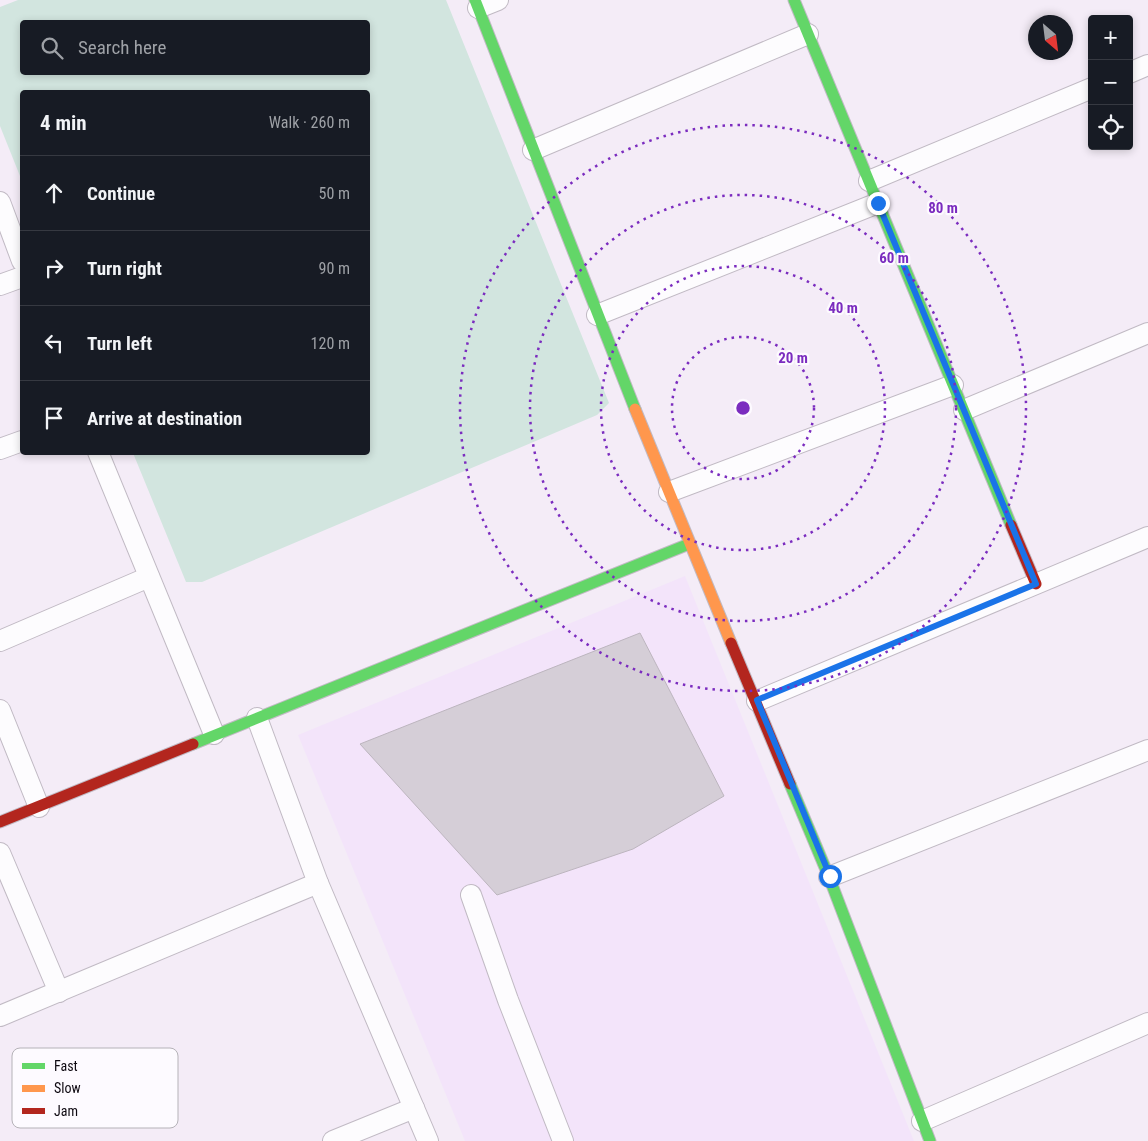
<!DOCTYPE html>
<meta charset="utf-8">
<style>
body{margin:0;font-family:"Roboto Condensed",sans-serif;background:#242831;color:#f1f3f6}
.controls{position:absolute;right:15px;top:15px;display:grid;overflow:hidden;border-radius:5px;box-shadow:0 2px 8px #0003}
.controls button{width:45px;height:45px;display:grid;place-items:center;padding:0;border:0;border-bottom:1px solid #363941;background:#171b24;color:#f1f3f6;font:25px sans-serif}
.compass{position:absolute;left:1028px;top:15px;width:45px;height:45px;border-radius:50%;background:#171b24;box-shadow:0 2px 8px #0003;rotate:152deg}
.stop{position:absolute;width:15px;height:15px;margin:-11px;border:4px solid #1a73e8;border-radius:50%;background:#fff}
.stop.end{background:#1a73e8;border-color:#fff;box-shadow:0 1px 5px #0008}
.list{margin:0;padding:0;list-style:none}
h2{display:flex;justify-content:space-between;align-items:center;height:65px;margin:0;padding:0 20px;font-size:21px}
h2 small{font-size:16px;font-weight:400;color:#9ea1a6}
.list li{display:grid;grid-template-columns:32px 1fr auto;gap:15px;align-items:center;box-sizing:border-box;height:75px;padding:0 20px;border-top:1px solid #363941}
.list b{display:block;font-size:19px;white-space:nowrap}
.list em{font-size:16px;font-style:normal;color:#9ea1a6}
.icon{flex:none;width:28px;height:28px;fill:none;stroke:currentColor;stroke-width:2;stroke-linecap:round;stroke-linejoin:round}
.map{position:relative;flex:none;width:1148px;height:1141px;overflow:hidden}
.search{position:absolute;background:#171b24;box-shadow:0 2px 8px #0003;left:20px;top:20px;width:350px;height:55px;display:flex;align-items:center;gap:12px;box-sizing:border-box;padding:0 18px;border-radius:5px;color:#9ea1a6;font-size:19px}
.panel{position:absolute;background:#171b24;box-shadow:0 2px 8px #0003;left:20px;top:90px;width:350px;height:365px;border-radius:5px}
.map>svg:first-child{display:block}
.built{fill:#f3e4fa}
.green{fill:#d2e5df;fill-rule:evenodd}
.building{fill:#d5ced7;stroke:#bcb5be}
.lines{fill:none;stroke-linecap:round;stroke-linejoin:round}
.street-casing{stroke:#c1bac4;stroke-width:22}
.fast-casing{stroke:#c1bac4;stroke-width:13}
.slow-casing{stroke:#c1bac4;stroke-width:13}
.jam-casing{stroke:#c1bac4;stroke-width:13}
.street{stroke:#fdfcfe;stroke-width:20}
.fast{stroke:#63d668;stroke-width:11}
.slow{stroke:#ff974d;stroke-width:11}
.jam{stroke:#b3261e;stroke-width:11}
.route{stroke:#1a73e8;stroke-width:6}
.ring{fill:none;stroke:#7b2cbf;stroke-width:2.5;stroke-dasharray:2.5 5}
.key{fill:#fdfaff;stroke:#b5b2b8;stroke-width:1}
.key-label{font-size:14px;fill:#0e0911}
.centre{fill:#7b2cbf;stroke:#fdfaff;stroke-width:2.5}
.ring-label{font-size:15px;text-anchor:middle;font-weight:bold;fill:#7b2cbf;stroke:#fdfaff;stroke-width:4.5;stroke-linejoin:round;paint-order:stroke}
</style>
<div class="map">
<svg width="1148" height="1141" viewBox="0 0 1148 1141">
<rect width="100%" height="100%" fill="#f4ecf7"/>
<path class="built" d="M685,576L914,1141H465L298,735Z"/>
<path class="green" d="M18,0H446L609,403L597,415L202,582H186L133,453L368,452V92H22V181L0,126V7ZM22,22H368V72H22Z"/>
<path class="building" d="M640,633L724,796L633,849L497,895L360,744Z"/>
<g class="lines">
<g class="street-casing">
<g id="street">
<path d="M478,8L498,0"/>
<path d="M1129,73L1148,65"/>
<path d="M533,150L808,34"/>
<path d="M869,181L1092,88"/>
<path d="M0,202L22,261"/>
<path d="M0,285L22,277"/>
<path d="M597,315L878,203"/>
<path d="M964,410L1148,333"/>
<path d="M0,449L22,441"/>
<path d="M98,452L214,734"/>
<path d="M669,492L953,385"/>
<path d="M0,641L149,577"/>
<path d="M757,701L1148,537"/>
<path d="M0,710L39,807"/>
<path d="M257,718L318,883L428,1141"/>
<path d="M0,853L59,992"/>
<path d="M829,877L1148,750"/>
<path d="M471,895L508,1000L563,1141"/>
<path d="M0,1016L318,883"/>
<path d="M922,1121L1148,1023"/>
<path d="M333,1141L414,1108"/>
</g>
</g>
<g class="fast-casing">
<g id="fast">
<path d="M475,0L635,409"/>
<path d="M794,0L1011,525"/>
<path d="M193,744L689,544"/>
<path d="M790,784L829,877L930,1141"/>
</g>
</g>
<g class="slow-casing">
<path id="slow" d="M635,409L731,643"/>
</g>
<g class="jam-casing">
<g id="jam">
<path d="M1011,525L1036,584"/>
<path d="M731,643L790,784"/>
<path d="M0,822L193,744"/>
</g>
</g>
<use href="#street" class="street"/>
<use href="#fast" class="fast"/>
<use href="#slow" class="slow"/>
<use href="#jam" class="jam"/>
</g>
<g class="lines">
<path class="route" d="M830,876L757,700L1036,584L878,203"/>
</g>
<g class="ring">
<circle cx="743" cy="408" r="71"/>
<circle cx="743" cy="408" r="142"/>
<circle cx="743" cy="408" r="213"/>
<circle cx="743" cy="408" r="283"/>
</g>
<rect x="12" y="1048" width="166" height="80" rx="8" class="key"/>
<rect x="22" y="1063" width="23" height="6" fill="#63d668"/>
<rect x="22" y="1085" width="23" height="7" fill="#ff974d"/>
<rect x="22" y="1108" width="23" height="6" fill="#b3261e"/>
<g class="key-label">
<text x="54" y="1071">Fast</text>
<text x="54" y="1093">Slow</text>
<text x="54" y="1116">Jam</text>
</g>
<circle cx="743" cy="408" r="8" class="centre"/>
<g class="ring-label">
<text x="943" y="213">80 m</text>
<text x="894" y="263">60 m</text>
<text x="843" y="313">40 m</text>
<text x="793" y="363">20 m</text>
</g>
</svg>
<div class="controls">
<button>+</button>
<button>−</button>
<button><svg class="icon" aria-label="locate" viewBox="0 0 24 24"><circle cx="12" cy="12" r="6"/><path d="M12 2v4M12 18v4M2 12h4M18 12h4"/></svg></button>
</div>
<svg class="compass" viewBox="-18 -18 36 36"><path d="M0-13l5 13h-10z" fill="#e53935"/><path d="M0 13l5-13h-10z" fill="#9ea1a6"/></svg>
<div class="stop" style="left:830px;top:876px"></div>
<div class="stop end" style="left:878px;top:203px"></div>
<div class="search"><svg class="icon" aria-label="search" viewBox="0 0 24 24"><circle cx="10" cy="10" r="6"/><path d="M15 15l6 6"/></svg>Search here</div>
<section class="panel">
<h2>4 min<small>Walk · 260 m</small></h2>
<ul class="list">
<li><svg class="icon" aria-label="ahead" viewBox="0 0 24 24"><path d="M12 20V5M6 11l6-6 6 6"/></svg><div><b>Continue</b></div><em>50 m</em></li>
<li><svg class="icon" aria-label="right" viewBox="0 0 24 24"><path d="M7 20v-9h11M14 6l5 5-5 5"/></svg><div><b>Turn right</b></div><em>90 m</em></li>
<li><svg class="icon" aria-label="left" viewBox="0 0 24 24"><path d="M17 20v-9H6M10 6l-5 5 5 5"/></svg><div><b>Turn left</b></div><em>120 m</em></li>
<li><svg class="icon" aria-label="arrive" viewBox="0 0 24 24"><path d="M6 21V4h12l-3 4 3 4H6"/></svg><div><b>Arrive at destination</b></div></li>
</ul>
</section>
</div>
